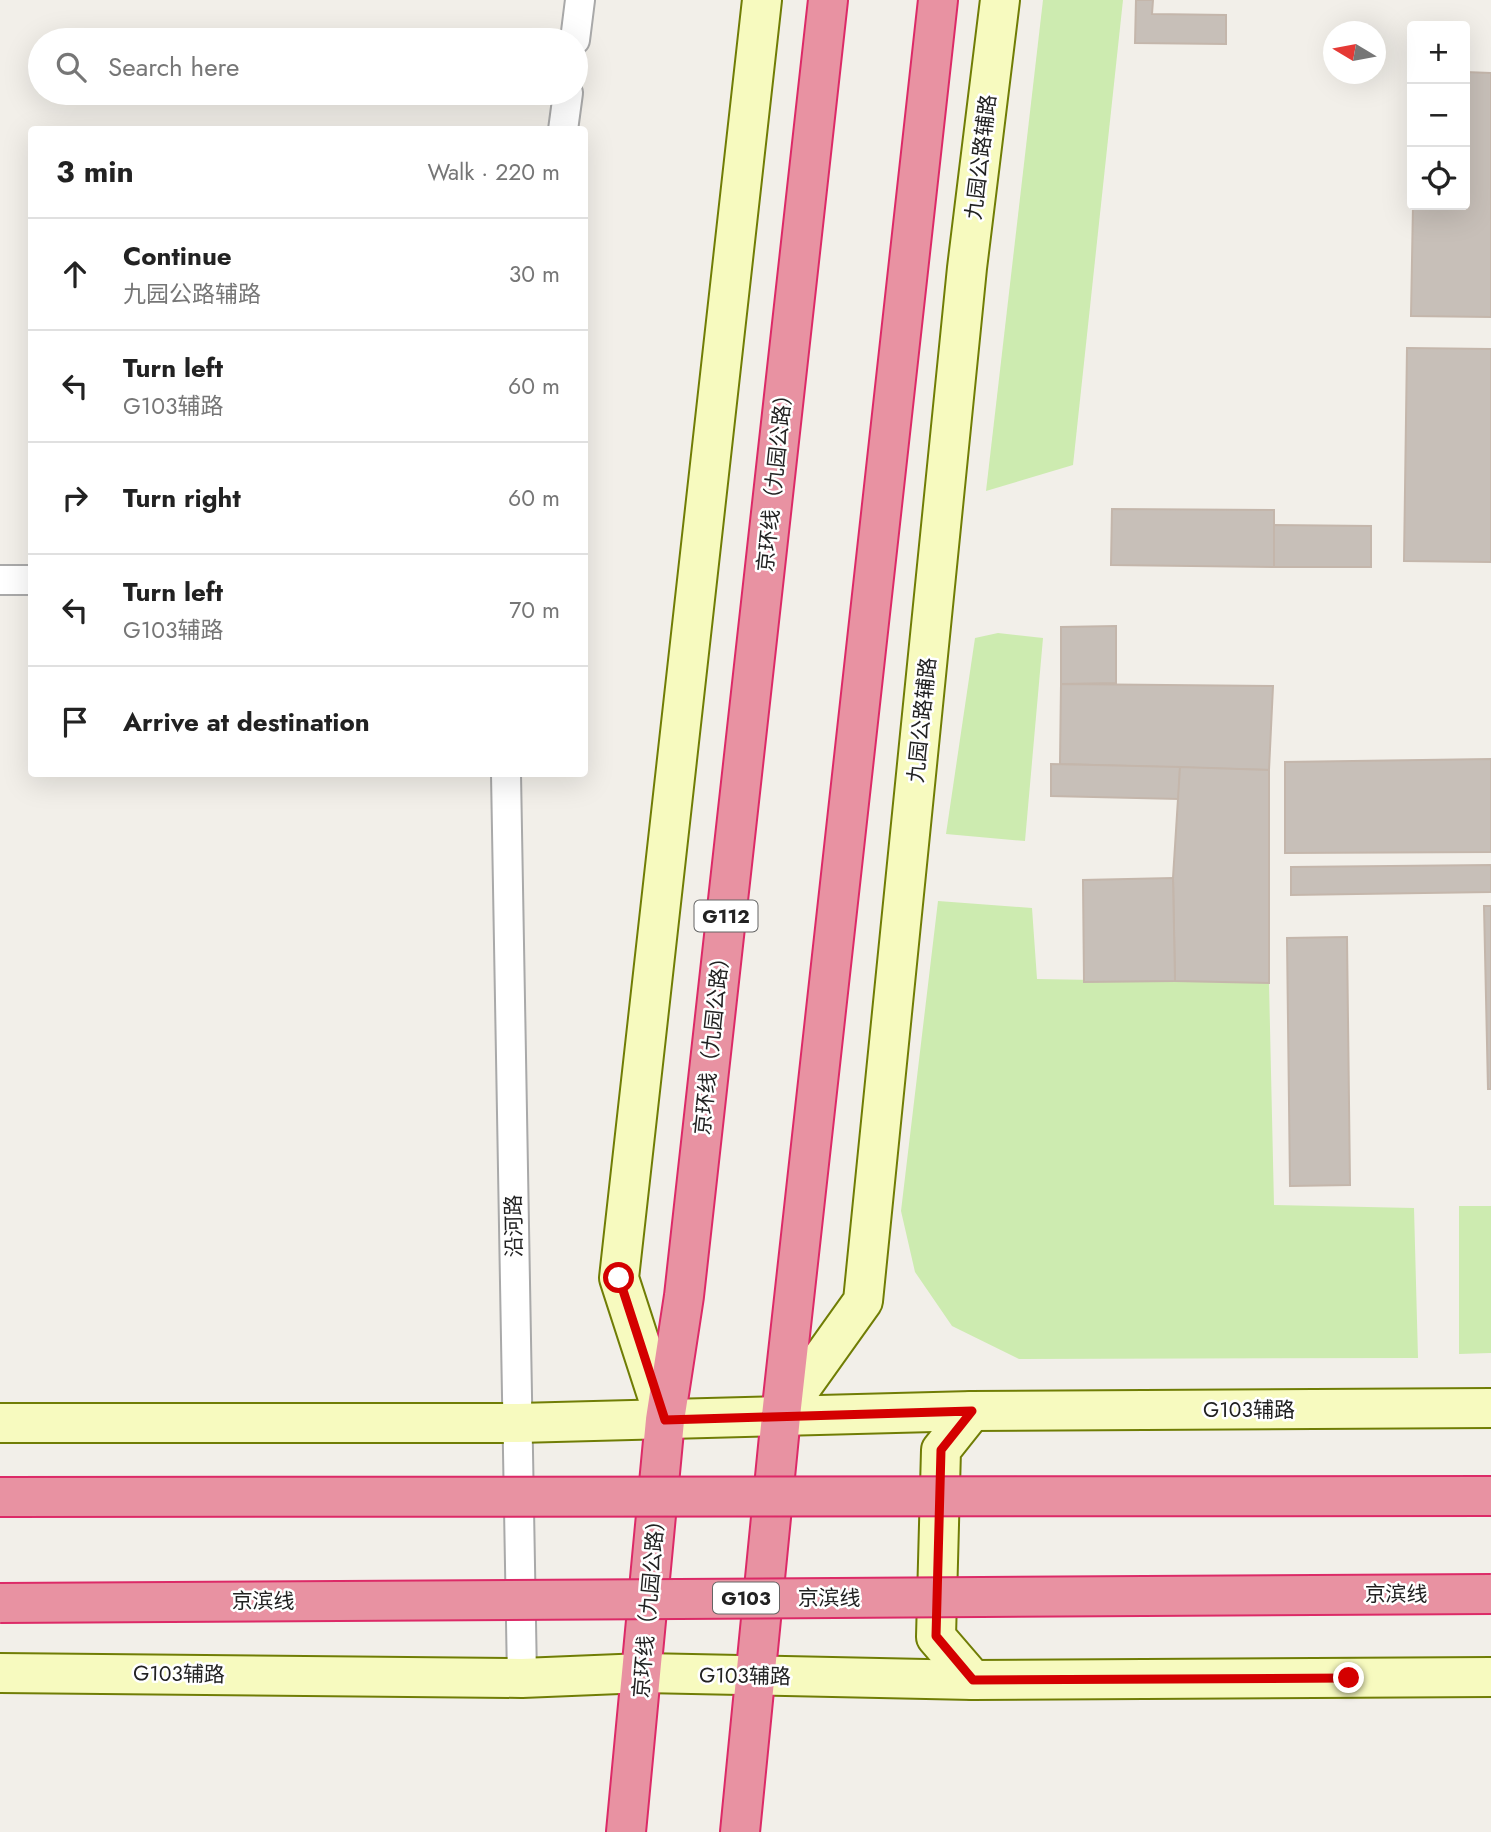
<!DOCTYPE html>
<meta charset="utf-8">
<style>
body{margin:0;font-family:Jost,"Noto Sans SC",sans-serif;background:#f6f6f6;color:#222}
.controls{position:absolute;right:21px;top:21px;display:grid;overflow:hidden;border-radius:7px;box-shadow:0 7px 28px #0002}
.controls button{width:63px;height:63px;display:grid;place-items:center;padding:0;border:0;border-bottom:2px solid #e0e0e0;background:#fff;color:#222;font:35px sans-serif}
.compass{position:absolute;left:1323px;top:21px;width:63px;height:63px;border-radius:50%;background:#fff;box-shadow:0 7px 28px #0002;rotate:280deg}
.stop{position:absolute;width:21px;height:21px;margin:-16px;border:5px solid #d40000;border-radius:50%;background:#fff}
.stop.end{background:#d40000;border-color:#fff;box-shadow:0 2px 7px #0008}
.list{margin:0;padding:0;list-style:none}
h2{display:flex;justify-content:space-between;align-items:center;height:91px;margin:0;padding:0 28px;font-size:30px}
h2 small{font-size:23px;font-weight:400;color:#767676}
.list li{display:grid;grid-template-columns:46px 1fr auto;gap:21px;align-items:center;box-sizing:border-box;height:112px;padding:0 28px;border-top:2px solid #e0e0e0}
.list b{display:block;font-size:26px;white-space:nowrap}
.list p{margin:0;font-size:23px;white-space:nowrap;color:#767676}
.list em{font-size:23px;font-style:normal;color:#767676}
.icon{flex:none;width:38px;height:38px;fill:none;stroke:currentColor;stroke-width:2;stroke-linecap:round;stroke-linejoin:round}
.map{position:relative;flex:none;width:1491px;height:1832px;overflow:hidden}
.search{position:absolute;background:#fff;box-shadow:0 7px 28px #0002;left:28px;top:28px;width:560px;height:77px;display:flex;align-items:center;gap:18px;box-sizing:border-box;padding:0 24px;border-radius:38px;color:#767676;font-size:26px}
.panel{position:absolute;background:#fff;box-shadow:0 7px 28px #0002;left:28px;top:126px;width:560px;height:651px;border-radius:7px}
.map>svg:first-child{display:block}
.grass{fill:#cdebb0}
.building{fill:#c7bfb8;stroke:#c4b6ab;stroke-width:2}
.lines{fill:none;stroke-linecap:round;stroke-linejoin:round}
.street-casing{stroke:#a9a9a9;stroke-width:32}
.secondary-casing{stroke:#707d05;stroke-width:42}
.highway-casing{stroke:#dc2a67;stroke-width:42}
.street{stroke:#fff;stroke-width:28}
.secondary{stroke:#f7fabf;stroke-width:38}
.highway{stroke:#e892a2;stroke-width:38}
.highway-bridge-casing{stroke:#dc2a67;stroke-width:42;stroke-linecap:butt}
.highway-bridge{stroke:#e892a2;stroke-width:38}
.route{stroke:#d40000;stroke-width:9}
.labels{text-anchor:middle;stroke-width:5;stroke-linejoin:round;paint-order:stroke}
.shield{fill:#fff;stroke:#646464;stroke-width:2}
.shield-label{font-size:19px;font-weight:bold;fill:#222}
.street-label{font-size:21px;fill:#222;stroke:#fff}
</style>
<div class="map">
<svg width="1491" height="1832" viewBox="0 0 1491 1832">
<rect width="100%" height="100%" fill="#f2efe9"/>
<g class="grass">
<path d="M1043,0H1123L1073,465L986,491Z"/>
<path d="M998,633L1043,638L1025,841L946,834L975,638Z"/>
<path d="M938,901L1032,908L1037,979L1269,983L1274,1205L1414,1208L1418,1358L1019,1359L952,1326L915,1272L901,1211Z"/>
<path d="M1459,1206H1491V1353L1459,1354Z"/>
</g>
<g class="building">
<path d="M1136,0H1153L1152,14L1226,15V44L1135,43Z"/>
<path d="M1465,72L1491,73V317L1411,316L1413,205H1465Z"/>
<path d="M1407,348L1491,349V562L1404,561Z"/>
<path d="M1112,509L1274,510V567L1111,565Z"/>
<path d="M1274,525L1371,526V567H1274Z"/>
<path d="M1116,626V683L1061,684V627Z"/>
<path d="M1061,684L1273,686L1269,770L1060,764Z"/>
<path d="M1491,759V852L1285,853V762Z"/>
<path d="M1051,764L1180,767L1179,799L1051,796Z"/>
<path d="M1180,767L1269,770V983L1175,981L1173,878Z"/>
<path d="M1491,865V892L1291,895V867Z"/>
<path d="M1173,878L1175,981L1084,982L1083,880Z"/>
<path d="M1484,906H1491V1089H1488Z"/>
<path d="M1347,937L1350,1185L1290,1186L1287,938Z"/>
</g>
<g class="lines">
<g class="street-casing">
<g id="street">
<path d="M575,40L580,0"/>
<path d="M563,130L568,93"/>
<path d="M0,580H32"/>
<path d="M506,774L522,1678"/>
</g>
</g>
<g class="secondary-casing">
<g id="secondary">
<path d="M972,1411L941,1450L936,1637L973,1680"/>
<path d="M781,1416L863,1301L967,268L1000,0"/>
<path d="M665,1420L619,1278L762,0"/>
<path d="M0,1423H518L972,1411L1491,1408"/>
<path d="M0,1673L522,1678L644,1673L973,1680L1491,1677"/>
</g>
</g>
<g class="highway-casing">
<g id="highway">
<path d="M626,1832L665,1420L684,1296L828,0"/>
<path d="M740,1832L781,1416L938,0"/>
</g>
</g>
<use href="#street" class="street"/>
<use href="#secondary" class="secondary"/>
<use href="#highway" class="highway"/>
<g class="highway-bridge-casing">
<g id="highway-bridge">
<path d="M0,1497L1491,1496"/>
<path d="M0,1603L1491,1594"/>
</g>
</g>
<use href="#highway-bridge" class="highway-bridge"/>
</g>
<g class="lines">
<path class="route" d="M619,1278L665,1420L972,1411L941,1450L936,1636L973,1680L1349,1678"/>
</g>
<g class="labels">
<g class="shield">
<rect x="694.5" y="900.5" width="63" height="31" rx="5"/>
<rect x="713" y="1582.5" width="66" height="31" rx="5"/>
</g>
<g class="shield-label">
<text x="726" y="923">G112</text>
<text x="746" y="1605">G103</text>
</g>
<g class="street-label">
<text transform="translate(981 157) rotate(-83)" y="7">九园公路辅路</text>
<text transform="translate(775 478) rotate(-84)" y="7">京环线（九园公路）</text>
<text transform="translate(922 720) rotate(-84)" y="7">九园公路辅路</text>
<text transform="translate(712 1041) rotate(-84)" y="7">京环线（九园公路）</text>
<text transform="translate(514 1226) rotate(-91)" y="7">沿河路</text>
<text x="1249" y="1417">G103辅路</text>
<text x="1396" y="1601">京滨线</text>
<text x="829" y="1605">京滨线</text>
<text x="263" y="1608">京滨线</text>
<text transform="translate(649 1604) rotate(-85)" y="7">京环线（九园公路）</text>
<text transform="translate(179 1674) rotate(1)" y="7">G103辅路</text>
<text transform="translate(745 1676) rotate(1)" y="7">G103辅路</text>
</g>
</g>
</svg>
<div class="controls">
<button>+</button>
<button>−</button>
<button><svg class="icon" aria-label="locate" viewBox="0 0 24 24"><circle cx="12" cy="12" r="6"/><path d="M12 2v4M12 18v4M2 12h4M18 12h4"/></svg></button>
</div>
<svg class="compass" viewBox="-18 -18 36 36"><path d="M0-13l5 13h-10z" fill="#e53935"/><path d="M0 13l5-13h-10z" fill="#767676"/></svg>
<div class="stop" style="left:619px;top:1278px"></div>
<div class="stop end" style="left:1349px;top:1678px"></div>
<div class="search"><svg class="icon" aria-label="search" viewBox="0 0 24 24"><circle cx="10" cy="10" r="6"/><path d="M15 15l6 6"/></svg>Search here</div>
<section class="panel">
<h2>3 min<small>Walk · 220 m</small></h2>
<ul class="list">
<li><svg class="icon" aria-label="ahead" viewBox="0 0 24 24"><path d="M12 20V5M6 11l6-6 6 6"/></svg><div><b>Continue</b><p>九园公路辅路</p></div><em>30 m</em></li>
<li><svg class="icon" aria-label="left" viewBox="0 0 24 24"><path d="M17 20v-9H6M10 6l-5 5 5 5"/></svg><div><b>Turn left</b><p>G103辅路</p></div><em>60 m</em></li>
<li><svg class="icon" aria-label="right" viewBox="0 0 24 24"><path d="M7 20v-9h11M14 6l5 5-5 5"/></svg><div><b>Turn right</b></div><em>60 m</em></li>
<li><svg class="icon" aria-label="left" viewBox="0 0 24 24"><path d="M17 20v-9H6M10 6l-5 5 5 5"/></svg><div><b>Turn left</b><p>G103辅路</p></div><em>70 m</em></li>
<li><svg class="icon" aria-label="arrive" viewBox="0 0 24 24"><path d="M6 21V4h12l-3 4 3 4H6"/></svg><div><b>Arrive at destination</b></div></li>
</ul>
</section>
</div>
